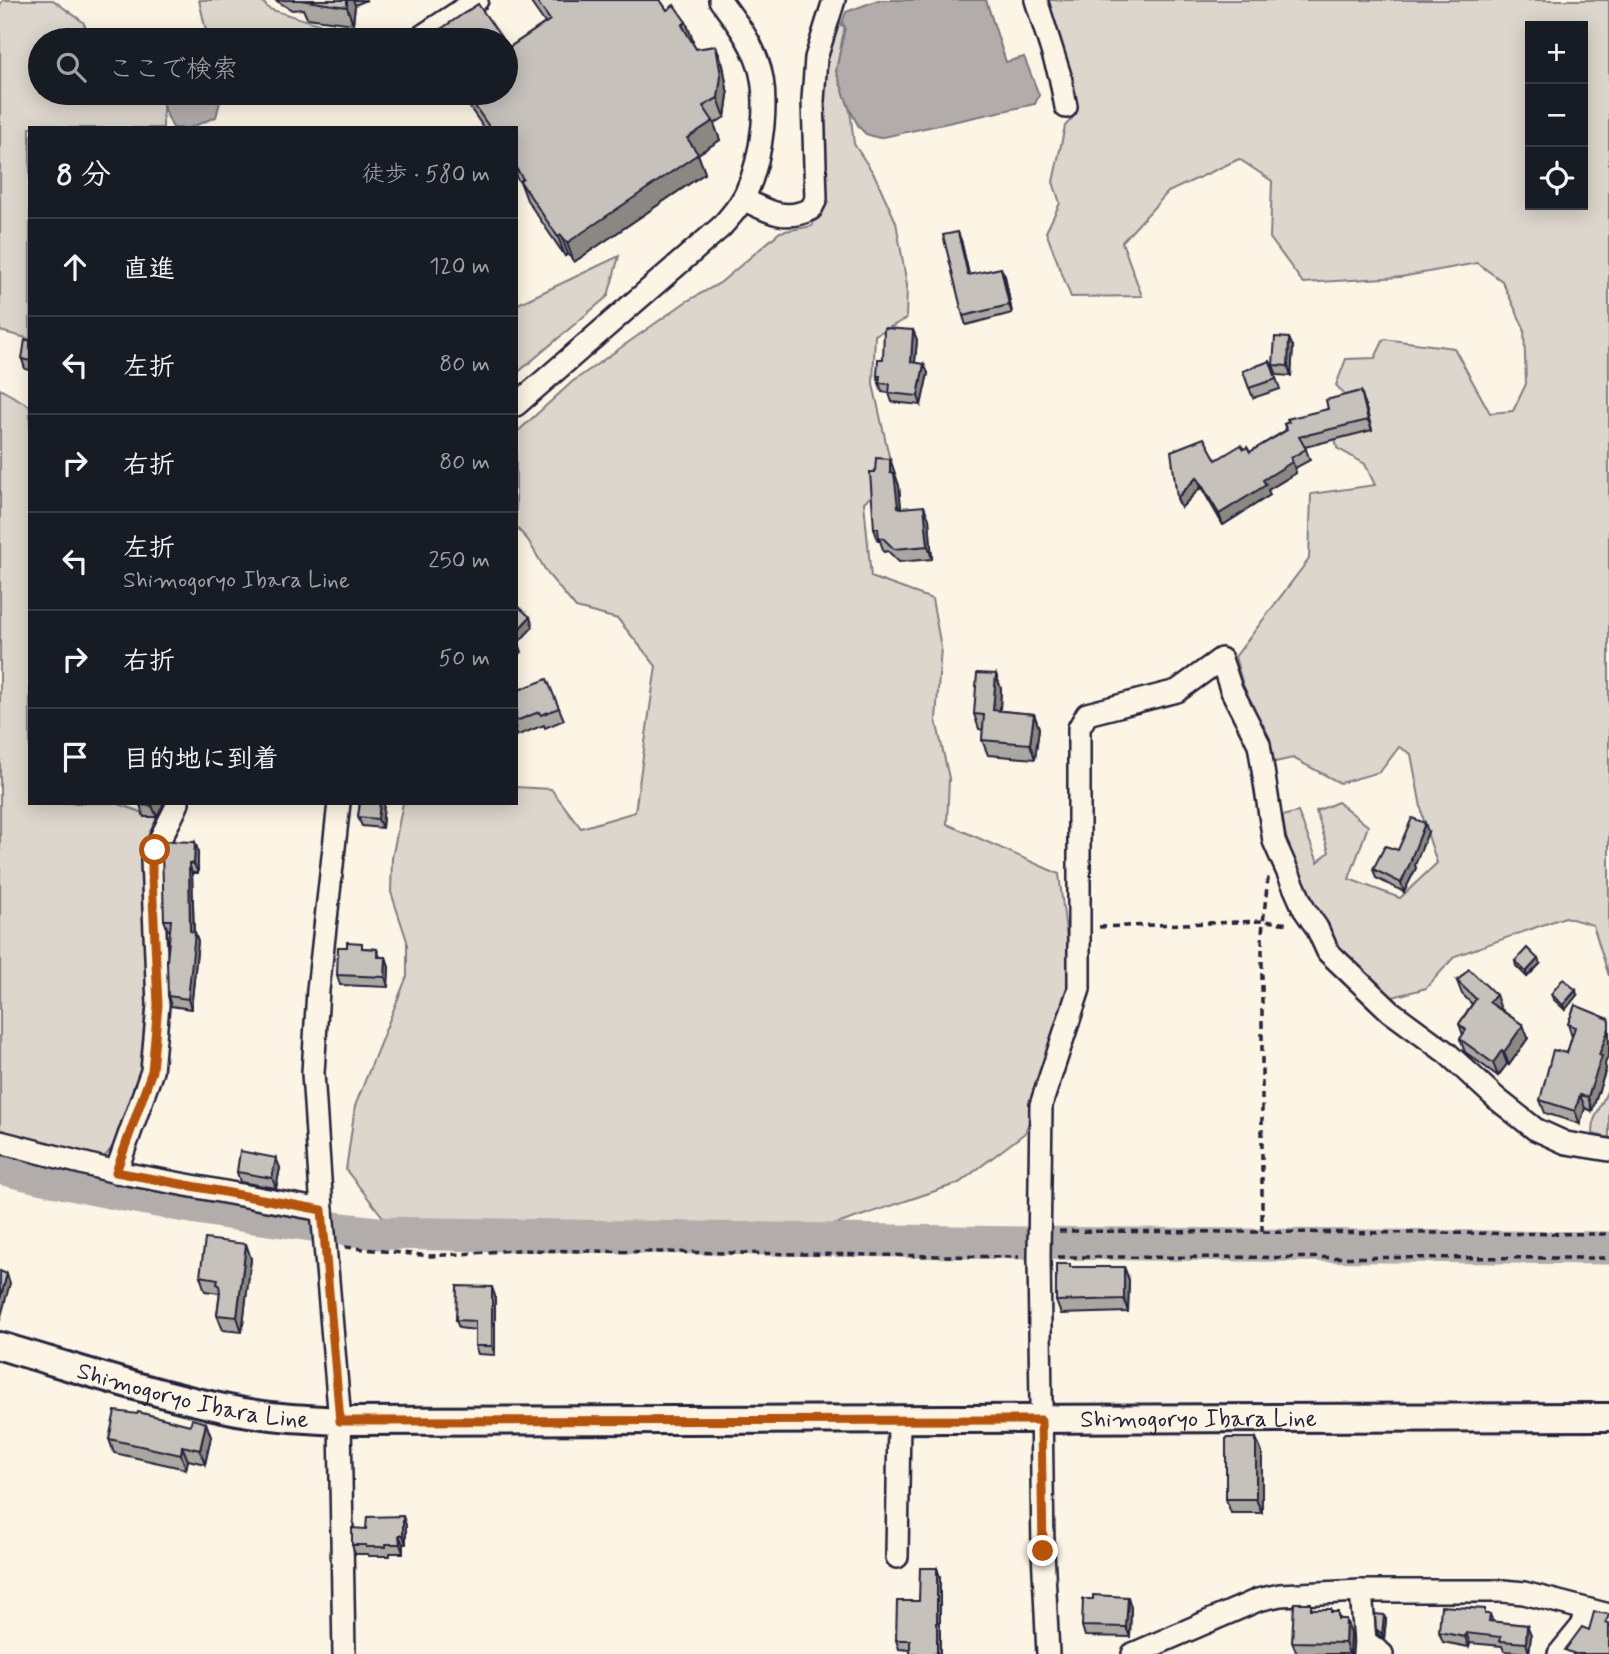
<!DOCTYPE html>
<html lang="ja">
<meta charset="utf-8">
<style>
body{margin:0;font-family:Mynerve,"Klee One",sans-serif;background:#242831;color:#f1f3f6}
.controls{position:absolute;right:21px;top:21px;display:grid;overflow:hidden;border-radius:0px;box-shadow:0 4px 18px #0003}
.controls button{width:63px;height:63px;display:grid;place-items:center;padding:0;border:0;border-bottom:2px solid #363941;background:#171b24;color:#f1f3f6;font:35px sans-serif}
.stop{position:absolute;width:21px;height:21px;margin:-16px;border:5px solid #b45309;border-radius:50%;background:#fff}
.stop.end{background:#b45309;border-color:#fff;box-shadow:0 2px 7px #0008}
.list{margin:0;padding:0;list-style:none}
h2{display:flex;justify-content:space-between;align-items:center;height:91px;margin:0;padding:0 28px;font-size:30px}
h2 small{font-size:23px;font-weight:400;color:#9ea1a6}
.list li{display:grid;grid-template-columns:46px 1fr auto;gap:21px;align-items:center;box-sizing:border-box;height:98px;padding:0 28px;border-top:2px solid #363941}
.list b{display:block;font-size:26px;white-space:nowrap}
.list p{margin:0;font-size:23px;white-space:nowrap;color:#9ea1a6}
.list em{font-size:23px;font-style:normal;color:#9ea1a6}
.icon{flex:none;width:38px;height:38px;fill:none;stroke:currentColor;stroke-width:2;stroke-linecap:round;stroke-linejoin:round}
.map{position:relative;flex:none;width:1609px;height:1654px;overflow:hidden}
.search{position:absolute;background:#171b24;box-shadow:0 4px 18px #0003;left:28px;top:28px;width:490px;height:77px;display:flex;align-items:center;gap:18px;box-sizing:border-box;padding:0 24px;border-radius:38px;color:#9ea1a6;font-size:26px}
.panel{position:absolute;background:#171b24;box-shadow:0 4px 18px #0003;left:28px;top:126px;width:490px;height:679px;border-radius:0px}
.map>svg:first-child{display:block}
.green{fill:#dcd6cc;stroke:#7f7c84;stroke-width:2;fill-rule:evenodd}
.water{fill:#b2adab;stroke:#78757e;stroke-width:2}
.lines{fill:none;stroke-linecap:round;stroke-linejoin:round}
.river{stroke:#b2adab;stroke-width:33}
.minor-casing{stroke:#22223b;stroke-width:26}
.major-casing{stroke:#22223b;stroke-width:32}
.path{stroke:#22223b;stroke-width:3.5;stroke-dasharray:7 5;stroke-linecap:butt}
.minor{stroke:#fcf5e5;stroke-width:21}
.major{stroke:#fcf5e5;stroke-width:26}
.wall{fill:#aaa6a1;stroke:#22223b;stroke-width:2}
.shaded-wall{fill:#8b8783;stroke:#22223b;stroke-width:2}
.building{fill:#c6c1bb;stroke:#22223b;stroke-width:2}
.route{stroke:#b45309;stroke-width:9}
.labels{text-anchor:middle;stroke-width:7;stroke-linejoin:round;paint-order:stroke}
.street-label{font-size:24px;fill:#22223b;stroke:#fcf5e5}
</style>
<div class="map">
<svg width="1609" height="1654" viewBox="0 0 1609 1654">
<rect width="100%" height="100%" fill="#fcf5e5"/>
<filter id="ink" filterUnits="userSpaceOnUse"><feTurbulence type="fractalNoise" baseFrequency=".0143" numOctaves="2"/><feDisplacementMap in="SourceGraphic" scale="14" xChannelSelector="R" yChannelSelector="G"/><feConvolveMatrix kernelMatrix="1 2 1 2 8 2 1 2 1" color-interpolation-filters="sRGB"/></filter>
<g filter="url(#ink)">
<g class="green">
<path d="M4,0H53L83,22L92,40H40V93H163V128H30V339L0,331V4Z"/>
<path d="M199,0H261L269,9L338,30L390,38L387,40H208Z"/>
<path d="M1047,0H1609V976L1593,925L1565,917L1455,956L1426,988L1386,999L1339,957L1291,863L1282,816L1298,812L1318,862L1329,852L1316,811L1338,802L1368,826L1349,879L1400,898L1437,863L1424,823L1411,754L1399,747L1380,772L1340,783L1293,758L1275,762L1246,696L1235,657L1309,559L1311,494L1375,485L1365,464L1337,448L1332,422L1352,403L1336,385L1346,359L1375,358L1384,339L1454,348L1490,413L1513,411L1526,384L1524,328L1502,281L1477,263L1401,277L1303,283L1270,238L1272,181L1239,159L1168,192L1122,242L1142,296L1071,297L1046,232L1060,203L1053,182L1065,126L1076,114ZM1530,26H1583V205H1530Z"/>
<path d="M834,21L845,27L836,71L850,110L854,144L875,176L896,222L907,285L906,319L875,335L873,384L894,479L864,502L871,577L932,599L941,647L936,720L949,778L947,824L1059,874L1068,948L1069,1012L1025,1133L959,1183L828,1227L641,1233L403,1229L383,1217L346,1170L355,1106L407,976V941L391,892L392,858L403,803H516V787L551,789L581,828L635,812L656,666L618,619L576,608L547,573L528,540L516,527V433L572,382L687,301L720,283L780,232L812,226L824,196L817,100Z"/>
<path d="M619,256L608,296L516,374V305Z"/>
<path d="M0,389L30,406V803H116L155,817L159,831L147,1058L123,1134L102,1160L0,1135Z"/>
<path d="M1609,1087V1138L1593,1134L1594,1120Z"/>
</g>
<g class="water">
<path d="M878,0H986L1006,62L1024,57L1039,95L1035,104L879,138L866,134L859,127L850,110L836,71L845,27L842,23L846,12Z"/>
<path d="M163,93H212L220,102L216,117L189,128H173L164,109Z"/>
</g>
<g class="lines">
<path class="river" d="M0,1168C124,1198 251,1219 378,1233L1026,1243L1609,1248"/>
<g class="minor-casing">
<g id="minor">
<path d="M1036,0L1060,76L1066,107"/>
<path d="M416,40L477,0"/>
<path d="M743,199C767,211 785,222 811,209L816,199L813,100L816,58L834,0"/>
<path d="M516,405L721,227C730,217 740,206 746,193C762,158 771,96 757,60C749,38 733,18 720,0"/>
<path d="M339,803L318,990L313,1073L322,1210L340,1421L344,1654"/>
<path d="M0,1142L116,1172L322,1210"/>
<path d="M116,1172L152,1071L158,1005L152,860C157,840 170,823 178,803"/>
<path d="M897,1557L899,1420"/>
<path d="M1361,1591L1365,1641L1364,1654"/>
<path d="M1365,1641L1382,1654"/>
<path d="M1048,1654L1043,1551L1039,1257L1041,1105L1079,989V728L1087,714L1177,691L1221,659L1231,689L1259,744L1274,841L1304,909L1317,928L1328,952L1390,1011L1447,1053L1497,1099L1535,1129L1566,1143L1609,1150"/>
<path d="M1133,1654L1258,1600L1280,1595L1361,1591H1503L1524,1593L1609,1615"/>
<path d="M1559,1654L1582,1626L1588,1610"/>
</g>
</g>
<g class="major-casing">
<g id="major">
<path id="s1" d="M0,1346C75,1368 151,1393 228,1409C264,1417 302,1419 340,1421L1609,1417"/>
</g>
</g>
<g class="path">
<path d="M1099,927L1264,921L1290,924"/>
<path d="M1059,1231L1609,1234"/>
<path d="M1262,1232V933L1268,877"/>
<path d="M345,1247L431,1256L516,1250L1019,1257"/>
<path d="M1058,1257L1609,1258"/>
</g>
<use href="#minor" class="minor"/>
<use href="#major" class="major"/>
</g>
<g class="wall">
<path d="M275,0H367L355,5L353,24L307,18L303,9L292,10Z"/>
<path d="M529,0H660L667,10L686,22L693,41L692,42L696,49L716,46L723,65L728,95L725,117L714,124L720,140L698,154L705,173L574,262L568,254L565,256L527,200L521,184L516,177V128H484L460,93H506L508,48L545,23Z"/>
<path d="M961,240L969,275L1005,276L1012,313L966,325L963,316Z"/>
<path d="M913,330L917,340L915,363L928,373L921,405L892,402L889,393L882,392L877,376L883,359Z"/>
<path d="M30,340V370L25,369L22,359Z"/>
<path d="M1293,347L1291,376L1277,375L1273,365Z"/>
<path d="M1270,361L1280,389L1253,398L1243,371Z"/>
<path d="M1361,391L1372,430L1305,447L1310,460L1295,468L1296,473L1268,490L1270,495L1223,525L1201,487L1181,508L1177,498L1216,460L1244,449L1250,452L1286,430L1284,424L1328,409Z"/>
<path d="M890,459L899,486L901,508L929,519L932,559L899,562L888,551L884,552L880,541H878L874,528Z"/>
<path d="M996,674L1001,689L1000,711L1034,714L1039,728L1035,759L988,755L982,740L983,730L979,729L974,714Z"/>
<path d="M516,691L559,708L564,720L545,728L544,725L516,736Z"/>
<path d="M164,803L157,817H144L140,805Z"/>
<path d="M360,803H384L382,828L362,826L358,817Z"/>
<path d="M1428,832L1415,865L1416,868L1404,892L1376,878L1373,869L1398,850Z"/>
<path d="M195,842L198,851V873H192L194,931L198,941L191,1009L171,1006L168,996L170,930H168L164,920Z"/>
<path d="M363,948L377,949L380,957H386L389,967L388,987L340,985L337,975Z"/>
<path d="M1515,961L1540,964L1527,977L1516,966Z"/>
<path d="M1457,981L1501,1009H1500L1523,1025L1528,1038L1509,1065L1507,1064L1498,1076L1465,1052L1460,1039L1463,1035L1459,1024L1472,1004L1462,994Z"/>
<path d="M1551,994L1577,995L1565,1010L1553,999Z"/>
<path d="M1575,1005L1606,1069L1592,1111L1585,1108L1580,1124L1545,1113L1540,1100L1567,1053L1572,1037L1568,1024Z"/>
<path d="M276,1158L280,1168L276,1188L240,1182L237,1172Z"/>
<path d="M246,1244L251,1259L242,1332L223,1330L217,1315L220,1293L205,1291L200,1276Z"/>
<path d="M1071,1267H1124L1129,1280L1128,1312L1061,1314L1056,1301Z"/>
<path d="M495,1296V1355L478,1354L475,1346V1330L459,1328L456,1320Z"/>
<path d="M206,1423L211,1437L205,1464L188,1460L186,1469L114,1453L109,1439Z"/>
<path d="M1256,1438L1262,1453V1513H1231L1226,1499Z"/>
<path d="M406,1525V1544H403V1553H390V1556H369L368,1554H355L352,1545L366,1529Z"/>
<path d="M937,1568L940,1578V1654H910V1650L899,1649L896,1640L919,1601Z"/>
<path d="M1093,1599L1131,1607L1130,1637L1085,1636L1082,1626Z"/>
<path d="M1313,1609L1333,1612L1341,1619L1351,1634L1350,1654H1297L1292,1642Z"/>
<path d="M1487,1614H1490L1493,1622L1527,1625L1531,1635L1529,1653L1504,1651L1502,1646L1470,1643L1469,1647L1443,1642L1439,1632Z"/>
<path d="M1386,1620L1384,1639L1378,1634L1376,1629Z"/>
</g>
<g class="shaded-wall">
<path d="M347,0H353L355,5L353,24L347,7Z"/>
<path d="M686,22L693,41L689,44L682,25Z"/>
<path d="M716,46L723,65L728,95L725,117L718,98Z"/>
<path d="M713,121L720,140L698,154L705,173L574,262L567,243L687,138Z"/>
<path d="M958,232L961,240L971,283L968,275Z"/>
<path d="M561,235L568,254L565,256L558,237Z"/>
<path d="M1001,268L1005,276L1012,313L1009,305Z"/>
<path d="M913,330L917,340L914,371L911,362Z"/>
<path d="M1289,338L1293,347L1291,376L1288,366Z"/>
<path d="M924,364L928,373L921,405L918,396Z"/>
<path d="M1361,391L1364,401L1372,430L1368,420Z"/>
<path d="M1291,458L1296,473L1268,490L1270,495L1223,525L1219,514Z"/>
<path d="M890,459L899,486L902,520L898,507L890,473Z"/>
<path d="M1197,477L1201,487L1181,508L1177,498Z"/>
<path d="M924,506L929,519L932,559L928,546Z"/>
<path d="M530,617L533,627L517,644L516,632Z"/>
<path d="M519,643L522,652L517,656L519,660L516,662V645Z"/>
<path d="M996,674L1001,689L999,725L993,710Z"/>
<path d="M1034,714L1039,728L1035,759L1030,744Z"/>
<path d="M153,803H164L157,817L152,806Z"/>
<path d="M380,803H384L382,828L378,819Z"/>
<path d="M1425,823L1428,832L1415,865L1416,868L1404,892L1401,883Z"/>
<path d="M195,842L198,851V873L194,864Z"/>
<path d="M189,863L192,873L194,941L195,932L198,941L191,1009L188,999L190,931Z"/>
<path d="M386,957L389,967L388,987L385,977Z"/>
<path d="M1538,959L1540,964L1527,977L1526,972Z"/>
<path d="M1576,990L1577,995L1565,1010L1563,1005Z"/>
<path d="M1496,995L1501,1009L1494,1015L1489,1002Z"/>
<path d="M1523,1025L1528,1038L1509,1065L1504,1052Z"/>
<path d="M1609,1028V1054L1605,1064L1606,1069L1592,1111L1588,1097L1599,1055Z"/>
<path d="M1502,1050L1507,1064L1498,1076L1493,1063Z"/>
<path d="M1580,1095L1585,1108L1580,1124L1575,1111Z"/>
<path d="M276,1158L280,1168L276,1188L272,1178Z"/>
<path d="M246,1244L251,1259L242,1332L237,1317Z"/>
<path d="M1124,1267L1129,1280L1128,1312L1124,1299Z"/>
<path d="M7,1274L10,1283L0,1320V1299Z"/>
<path d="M492,1287L495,1296V1355L492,1346Z"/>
<path d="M206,1423L211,1437L205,1464L200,1450Z"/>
<path d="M1256,1438L1262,1453V1513L1256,1499Z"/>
<path d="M182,1446L188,1460L186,1469L181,1455Z"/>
<path d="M403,1516L406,1525V1544L403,1535Z"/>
<path d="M399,1535L403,1544V1553L400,1544Z"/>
<path d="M937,1568L940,1578V1654H937Z"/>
<path d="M1128,1597L1131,1607L1130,1637L1126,1627Z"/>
<path d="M1384,1615L1386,1620L1384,1639L1382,1634Z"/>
<path d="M1346,1619L1351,1634L1350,1654H1349L1345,1643Z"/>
<path d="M1527,1625L1531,1635L1529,1653L1526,1643Z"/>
<path d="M1466,1633L1470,1643L1469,1647L1465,1637Z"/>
</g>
<g class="building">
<path d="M300,0H347V7Z"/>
<path d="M536,0H660L667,10L674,5L686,22L682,25L696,49L716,46L721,76L718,98L703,106L713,121L687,138L698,154L567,243L561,235L558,237L520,181L523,179L516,168V128H490L466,93H506V45L508,48L550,20Z"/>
<path d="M478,4L503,40H431L429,37Z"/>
<path d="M958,232L968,275L1001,268L1009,305L963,316L943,235Z"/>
<path d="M884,328L913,330L911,362L924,364L918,396L889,393L890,384L879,383L880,376H877L878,359H883Z"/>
<path d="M1275,337L1289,338L1288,366L1273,365Z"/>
<path d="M25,340H30V361L22,359Z"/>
<path d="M1270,361L1276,379L1249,388L1243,371Z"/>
<path d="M1361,391L1368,420L1299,437L1306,449L1291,458L1292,462L1263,480L1266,485L1219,514L1197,477L1177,498L1171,451L1204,438L1216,460L1241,445L1244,449L1247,447L1250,452L1287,430L1284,424L1289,422L1287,419L1328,409L1326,400Z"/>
<path d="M876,458L890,459V473H894L898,507L901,508L924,506L928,546L894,549L883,538L879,539L878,528H874L870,472H875Z"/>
<path d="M519,607L530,617L516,632V611Z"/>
<path d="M977,673L996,674L993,710L1034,714L1030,744L982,740L984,715L974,714Z"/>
<path d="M547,679L559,708L541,715L539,712L516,721V691Z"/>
<path d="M140,803H153L152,806L140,805Z"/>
<path d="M360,803H380L378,819L358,817Z"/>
<path d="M1412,818L1425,823L1411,859H1412L1401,883L1373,869L1385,846L1398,850Z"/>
<path d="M165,841L195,842L194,864L189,863L190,931L195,932L188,999L168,996L167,961L171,920H164L162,852Z"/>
<path d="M347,942L362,943V948L377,949V957H386L385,977L337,975L338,947H347Z"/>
<path d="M1527,948L1538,959L1526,972L1515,961Z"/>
<path d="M1469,969L1496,995L1489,1002L1523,1025L1504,1052L1502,1050L1493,1063L1460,1039L1466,1030L1459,1024L1476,999L1457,981Z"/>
<path d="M1563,979L1576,990L1563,1005L1551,994Z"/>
<path d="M1575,1005L1609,1019V1028L1599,1055L1602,1056L1588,1097L1580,1095L1575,1111L1540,1100L1553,1050L1567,1053L1575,1027L1568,1024Z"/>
<path d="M240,1151L276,1158L272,1178L237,1172Z"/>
<path d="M205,1239L246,1244L237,1317L217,1315L220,1292L219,1285L217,1284L218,1279L200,1276Z"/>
<path d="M1056,1264H1070V1267H1124V1299L1056,1301Z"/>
<path d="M0,1271L7,1274L0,1299Z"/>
<path d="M457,1286L492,1287V1346H475V1321L456,1320Z"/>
<path d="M115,1411L137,1414L138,1412L190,1425L192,1419L206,1423L200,1450L182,1446L181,1455L109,1439Z"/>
<rect x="1226" y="1438" width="30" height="61"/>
<path d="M403,1516V1535H399L400,1544H386V1547H366V1545H352V1528L366,1529L367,1517Z"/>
<path d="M920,1568H937V1654H910V1640H896L897,1601H919Z"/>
<path d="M1093,1595L1128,1597L1126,1627L1082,1626L1083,1599H1093Z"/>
<path d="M1294,1603H1311V1609H1331V1612H1338V1619H1346L1345,1643L1292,1642Z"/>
<path d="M1441,1606L1485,1609V1614H1490L1489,1621L1527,1625L1526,1643L1500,1641L1501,1637L1466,1633L1465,1637L1439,1632Z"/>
<path d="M1594,1612L1609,1614L1606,1623L1609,1624V1654H1575L1565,1650L1582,1627L1589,1630Z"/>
<path d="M1375,1614L1384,1615L1382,1634L1376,1629Z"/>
</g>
</g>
<g class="lines" filter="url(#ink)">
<path class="route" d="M155,850L152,860V878L158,1005L152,1071L116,1172L322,1210L340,1421L1041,1420L1043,1551"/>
</g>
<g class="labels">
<g class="street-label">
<text dy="8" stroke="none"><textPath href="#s1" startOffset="200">Shimogoryo Ibara Line</textPath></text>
<text dy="8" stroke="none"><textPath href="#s1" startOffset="1208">Shimogoryo Ibara Line</textPath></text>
</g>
</g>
</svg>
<div class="controls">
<button>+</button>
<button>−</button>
<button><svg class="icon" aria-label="locate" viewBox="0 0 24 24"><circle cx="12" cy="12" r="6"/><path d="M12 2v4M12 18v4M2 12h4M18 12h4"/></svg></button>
</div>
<div class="stop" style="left:155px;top:850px"></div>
<div class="stop end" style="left:1043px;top:1551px"></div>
<div class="search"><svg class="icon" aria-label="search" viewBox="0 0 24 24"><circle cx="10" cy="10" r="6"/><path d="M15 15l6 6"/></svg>ここで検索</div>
<section class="panel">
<h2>8 分<small>徒歩 · 580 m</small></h2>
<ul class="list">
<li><svg class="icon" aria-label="ahead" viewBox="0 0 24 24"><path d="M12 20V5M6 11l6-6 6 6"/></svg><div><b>直進</b></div><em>120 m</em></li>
<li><svg class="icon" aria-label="left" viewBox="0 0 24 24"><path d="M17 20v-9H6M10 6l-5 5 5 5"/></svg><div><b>左折</b></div><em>80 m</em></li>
<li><svg class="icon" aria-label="right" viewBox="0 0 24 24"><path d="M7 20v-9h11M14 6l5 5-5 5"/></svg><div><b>右折</b></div><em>80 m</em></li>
<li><svg class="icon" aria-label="left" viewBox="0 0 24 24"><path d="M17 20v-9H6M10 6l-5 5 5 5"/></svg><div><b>左折</b><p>Shimogoryo Ibara Line</p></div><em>250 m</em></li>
<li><svg class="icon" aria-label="right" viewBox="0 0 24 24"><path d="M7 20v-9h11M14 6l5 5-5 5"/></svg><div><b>右折</b></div><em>50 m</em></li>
<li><svg class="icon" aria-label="arrive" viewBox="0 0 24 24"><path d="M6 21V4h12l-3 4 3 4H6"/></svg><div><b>目的地に到着</b></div></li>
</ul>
</section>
</div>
